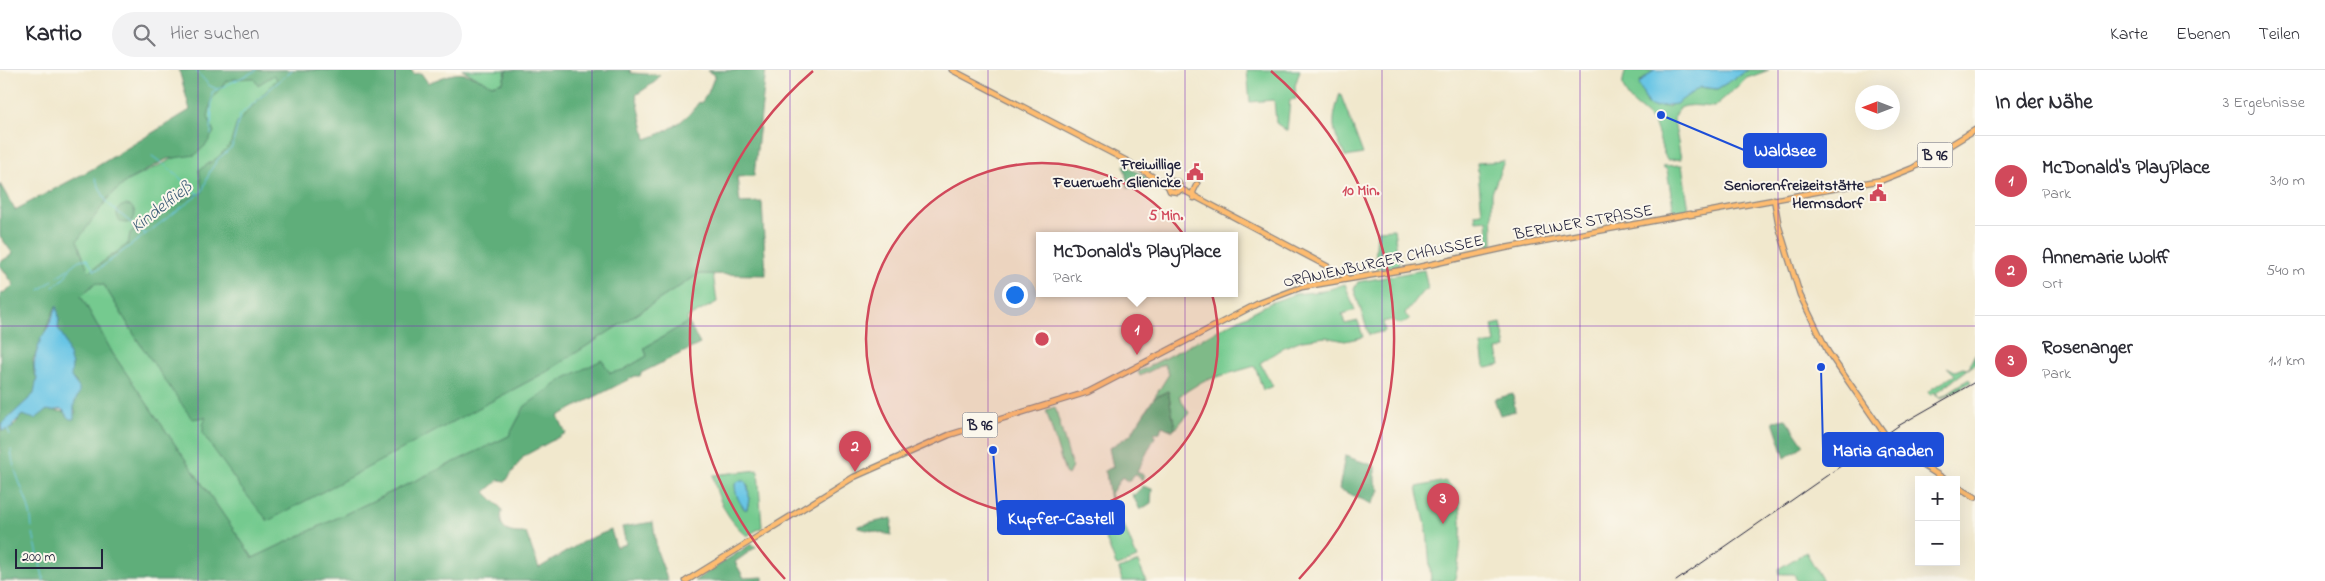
<!DOCTYPE html>
<html lang="de">
<meta charset="utf-8">
<style>
body{margin:0;font-family:"Indie Flower",sans-serif;background:#f2f2f3;color:#2b2b33}
.controls{position:absolute;right:15px;bottom:15px;display:grid;overflow:hidden;border-radius:0px;box-shadow:0 5px 20px #0002}
.controls button{width:45px;height:45px;display:grid;place-items:center;padding:0;border:0;border-bottom:1px solid #e1e1e2;background:#fff;color:#2b2b33;font:25px sans-serif}
.compass{position:absolute;left:1855px;top:15px;width:45px;height:45px;border-radius:50%;background:#fff;box-shadow:0 5px 20px #0002;rotate:270deg}
.scale{position:absolute;left:15px;bottom:12px;width:88px;box-sizing:border-box;padding-left:5px;border:2px solid #22223b;border-top:0;font-size:14px;line-height:18px;white-space:nowrap;color:#22223b;-webkit-text-stroke:4px #fbf7ec;paint-order:stroke}
.you{position:absolute;left:1014px;top:224px;width:18px;height:18px;margin:-12px;border:4px solid #fff;border-radius:50%;background:#1a73e8;box-shadow:0 0 0 8px #1a73e833}
.badge{display:grid;place-items:center;width:32px;height:32px;border-radius:50%;background:#d1495b;color:#fff;font-size:16px;font-weight:700}
.pin{position:absolute;translate:-50% -41px;filter:drop-shadow(0 1px 2px #0008)}
.pin::after{content:'';position:absolute;top:26px;width:18px;height:15px;background:inherit;clip-path:polygon(0 0,100% 0,50% 100%)}
.popup{position:absolute;left:1036px;top:162px;width:202px;height:65px;box-sizing:border-box;display:grid;place-content:center;border-radius:0px;background:#fff;filter:drop-shadow(0 1px 4px #0005);font-size:16px;white-space:nowrap;color:#7c7c81}
.popup b{font-size:19px;color:#2b2b33}
.popup::after{content:'';position:absolute;left:50%;top:100%;margin-left:-10px;border:10px solid transparent;border-top-color:#fff}
.list{margin:0;padding:0;list-style:none}
h2{display:flex;justify-content:space-between;align-items:center;height:65px;margin:0;padding:0 20px;font-size:21px}
h2 small{font-size:16px;font-weight:400;color:#7c7c81}
.list li{display:grid;grid-template-columns:32px 1fr auto;gap:15px;align-items:center;box-sizing:border-box;height:90px;padding:0 20px;border-top:1px solid #e1e1e2}
.list b{display:block;font-size:19px;white-space:nowrap}
.list p{margin:0;font-size:16px;white-space:nowrap;color:#7c7c81}
.list em{font-size:16px;font-style:normal;color:#7c7c81}
.icon{flex:none;width:28px;height:28px;fill:none;stroke:currentColor;stroke-width:2;stroke-linecap:round;stroke-linejoin:round}
.map{position:relative;flex:none;width:1975px;height:511px;overflow:hidden}
header{display:flex;align-items:center;gap:30px;box-sizing:border-box;height:70px;padding:0 25px;background:#fff;border-bottom:1px solid #e1e1e2}
header strong{font-size:24px}
nav{display:flex;gap:28px;margin-inline-start:auto;font-size:18px}
.search{width:350px;height:45px;background:#f2f2f3;display:flex;align-items:center;gap:12px;box-sizing:border-box;padding:0 18px;border-radius:28px;color:#7c7c81;font-size:19px}
main{display:flex}
aside{flex:1;background:#fff}
.map>svg:first-child{display:block}
.green{fill:#74ca8f;stroke:#4b7665;fill-rule:evenodd}
.forest{fill:#5fae7a;stroke:#40685a;fill-rule:evenodd}
.water{fill:#67c5e5;stroke:#447490}
.lines{fill:none;stroke-linecap:round;stroke-linejoin:round}
.stream{stroke:#67c5e5;stroke-width:1}
.major-casing{stroke:#8a8584;stroke-width:7}
.major{stroke:#febc70;stroke-width:4.5}
.tram{stroke:#22223b;stroke-width:1}
.grid{fill:none;stroke:#7b2cbf;stroke-width:1;stroke-opacity:0.55}
.ring{fill:none;stroke:#d1495b;stroke-width:2.5}
.labels{text-anchor:middle;stroke-width:4;stroke-linejoin:round;paint-order:stroke}
.shield{fill:#fbf7ec;stroke:#636270;stroke-width:1}
.shield-label{font-size:15px;font-weight:bold;fill:#22223b}
.poi-label{font-size:16px;font-weight:bold;fill:#22223b;stroke:#fbf7ec;text-anchor:end}
.street-label{font-size:16px;fill:#22223b;stroke:#fbf7ec}
.water-label{font-size:18px;font-style:italic;fill:#3a5b76;stroke:#fbf7ec}
.centre{fill:#d1495b;stroke:#fbf7ec;stroke-width:2.5}
.ring-label{font-size:15px;text-anchor:middle;font-weight:bold;fill:#d1495b;stroke:#fbf7ec;stroke-width:4;stroke-linejoin:round;paint-order:stroke}
.leader{fill:none;stroke:#1d4ed8;stroke-width:2}
.callout-dot{fill:#1d4ed8;stroke:#fbf7ec;stroke-width:2}
.callout{fill:#1d4ed8;stroke:#1d4ed8;stroke-width:2}
.callout-label{font-size:18px;text-anchor:middle;font-weight:bold;fill:#fff}
</style>
<header>
<strong>Kartio</strong>
<div class="search"><svg class="icon" aria-label="search" viewBox="0 0 24 24"><circle cx="10" cy="10" r="6"/><path d="M15 15l6 6"/></svg>Hier suchen</div>
<nav><a>Karte</a><a>Ebenen</a><a>Teilen</a></nav>
</header>
<main>
<div class="map">
<svg width="1975" height="511" viewBox="0 0 1975 511">
<rect width="100%" height="100%" fill="#fbf7ec"/>
<filter id="ink" filterUnits="userSpaceOnUse"><feTurbulence type="fractalNoise" baseFrequency=".02" numOctaves="2"/><feDisplacementMap in="SourceGraphic" scale="10" xChannelSelector="R" yChannelSelector="G"/><feConvolveMatrix kernelMatrix="1 2 1 2 8 2 1 2 1" color-interpolation-filters="sRGB"/></filter>
<filter id="wash" filterUnits="userSpaceOnUse"><feTurbulence type="fractalNoise" baseFrequency=".0096" numOctaves="4" result="noise"/><feDisplacementMap in="SourceGraphic" scale="20" xChannelSelector="R" yChannelSelector="G"/><feGaussianBlur stdDeviation="1.12" result="paint"/><feColorMatrix in="noise" values="0 0 0 0 0 0 0 0 0 0 0 0 0 0 0 0 0 1.4 0 .05"/><feComposite in="paint" operator="in"/></filter>
<g filter="url(#wash)">
<rect width="100%" height="100%" fill="#f1e8cd"/>
<g class="green">
<path d="M257,0H351L220,85L203,122L182,131L174,128L131,163L128,174L89,202L59,194L109,127L127,111L193,79L191,2C221,10 229,15 257,0Z"/>
<path d="M462,0H506L503,12L492,15Z"/>
<path d="M1247,0H1300L1295,16L1296,29L1290,30L1287,61L1276,53L1274,30L1250,32Z"/>
<path d="M1626,0H1654L1640,12L1647,35L1668,37L1698,17L1717,19L1748,0H1769L1747,8L1714,37C1701,37 1675,29 1674,50L1681,89L1668,90C1661,84 1660,64 1654,54C1646,39 1629,36 1624,19C1621,13 1624,6 1626,0Z"/>
<path d="M1340,23L1363,84L1346,87C1331,58 1331,54 1340,23Z"/>
<path d="M1504,91L1492,123L1493,175L1489,176L1487,150L1476,151L1475,144L1482,143L1477,93Z"/>
<path d="M1682,95L1689,140L1674,142L1667,100L1662,96Z"/>
<path d="M1394,159L1399,196L1377,199L1375,195L1377,160Z"/>
<path d="M1424,200L1428,219L1423,221L1405,244L1410,249L1401,254L1391,250L1383,252L1385,261L1369,265L1354,219L1358,212Z"/>
<path d="M699,204H713L717,232L687,248L688,252L644,278L647,286L623,300L525,336L509,366L253,488L113,284L81,226L95,213L104,215L140,274L206,347L268,450L546,302Z"/>
<path d="M1345,214L1355,240L1342,244L1345,254L1358,251L1363,267L1345,271L1326,267L1302,270L1284,277L1260,293L1273,316L1263,320L1255,296L1203,311L1179,326L1189,343L1175,359L1168,321L1154,328L1169,304L1164,294L1140,306L1138,302L1270,233L1295,224L1324,221Z"/>
<path d="M1501,253L1506,278L1497,280L1500,295L1487,298L1484,296L1481,275L1495,273L1492,255Z"/>
<path d="M1975,284V294L1936,323L1940,328L1969,309L1971,312L1940,329L1934,322L1930,325L1928,322L1931,319L1955,305L1947,297L1955,301L1963,298L1967,299L1971,296L1970,294Z"/>
<path d="M1055,337L1072,397L1068,405L1065,403L1046,340Z"/>
<path d="M758,400L762,457L747,466C728,450 717,430 713,405ZM735,414L748,415L749,431L747,439H744L737,426Z"/>
<path d="M1445,411C1448,414 1454,418 1456,422C1465,442 1461,491 1454,511H1431L1427,461L1417,417Z"/>
<path d="M1120,455H1124L1137,488L1118,496L1116,495L1103,461L1105,458Z"/>
<path d="M1806,482L1823,511H1797L1794,504H1779L1778,499Z"/>
<path d="M1138,492L1146,511H1122L1119,499Z"/>
</g>
<g class="forest">
<path d="M179,0H411L414,4L421,3L428,13C460,0 461,0 492,15L503,12L507,0H630L631,3L660,5L655,12L636,25L646,69C668,62 686,51 699,32L701,33L708,23L715,5L707,1L766,0L754,106L737,107L740,133L762,132L766,205L699,204L546,302L268,451L241,418L203,364V355L206,347L192,349L140,274L104,215L95,213L81,226L113,284L253,488L509,366L525,336L565,308L602,290L610,303L623,300L647,286L644,278L688,252L700,274L641,303L640,306H635L558,346L566,363L524,386L506,411L499,410L485,422L501,438C503,443 501,444 501,449C501,464 516,463 526,463L539,498L586,470L611,460L616,477L626,474L622,457L653,452L657,481L668,511H0V225L14,215L0,195V192L13,184L0,166V114L15,140L96,97L190,40ZM274,5L277,9L237,53L230,75L217,88L199,100L203,122L182,131L174,128L130,163L128,174L89,202L77,171L109,127L127,111L167,89L195,85L206,75L214,62L208,47L212,29L226,11L235,9L253,8L258,15ZM56,236L59,248L58,258L72,295L70,307L76,312L73,336L76,343L47,340L38,346L22,345L12,358L1,360V355L34,324L37,308L34,303L33,290Z"/>
<path d="M1124,95L1157,113L1158,115L1128,118Z"/>
<circle cx="126" cy="144" r="9"/>
<path d="M1168,321L1175,359L1173,361L1162,356L1160,362L1154,364L1155,367L1137,402L1144,405L1142,410L1135,404L1128,412L1122,407L1110,425L1118,437L1120,450L1103,451L1095,437L1110,430L1106,403L1104,401L1113,397L1109,378L1130,365L1154,328Z"/>
<path d="M1513,324L1515,341L1500,345L1494,329Z"/>
<path d="M1786,349L1804,375L1785,388L1773,351Z"/>
<path d="M1345,386L1375,396V411L1380,420L1372,434L1339,419Z"/>
<path d="M1143,416L1152,419L1151,433L1140,440L1132,424L1134,425Z"/>
<path d="M892,448L891,465L858,458V456Z"/>
<path d="M751,474L756,477L735,492L744,508L763,507V511H694Z"/>
</g>
<g class="water">
<path d="M1654,0H1748L1717,19L1700,17L1676,34L1654,37L1648,35L1639,14Z"/>
<path d="M57,236L59,248L58,258L64,268L72,295L71,307L79,318V323L74,334V349H70C66,347 65,342 63,340C59,338 52,342 47,340L35,349L22,345L13,354L12,358L2,361L1,355L34,324L37,308C30,293 38,281 41,268L47,260Z"/>
<path d="M739,411H745C750,418 750,433 746,440C739,433 735,424 735,414Z"/>
</g>
<g class="lines">
<g class="stream">
<path d="M195,0L210,16L217,19"/>
<path d="M211,65L212,22L257,0"/>
<path d="M152,86L163,94"/>
<path d="M165,95L198,124"/>
<path d="M95,108L107,133"/>
<path d="M108,134L145,164"/>
<path d="M58,206L68,199"/>
<path d="M53,217C56,215 60,212 63,209C70,201 73,188 87,189L94,200L99,199L202,122L210,101L218,89L232,77L240,45L292,0"/>
<path d="M40,220L53,210"/>
<path d="M7,358L10,365"/>
<path d="M11,380C13,407 31,430 32,457"/>
<path d="M33,463L44,511"/>
</g>
</g>
</g>
<g filter="url(#ink)">
<g class="lines">
<g class="major-casing">
<g id="major">
<path d="M952,0L1127,91L1168,116"/>
<path d="M1162,110L1178,112L1181,118L1178,122L1170,121L1168,116L1171,112"/>
<path d="M1880,111L1913,98L1975,60"/>
<path d="M1181,119L1338,202L1347,208"/>
<path d="M1194,128L1193,122L1197,114"/>
<path d="M1774,129L1779,157L1800,225L1828,282L1893,376L1946,410"/>
<path d="M1690,145L1882,110"/>
<path d="M1956,416L1975,427"/>
<path d="M686,511L854,407L949,365L1088,322L1257,234L1302,217L1419,197L1505,178L1690,144"/>
</g>
</g>
<use href="#major" class="major"/>
<path class="tram" d="M1676,511L1898,356L1975,312"/>
</g>
</g>
<path class="grid" d="M198,0V511M395,0V511M592,0V511M790,0V511M988,0V511M1185,0V511M1382,0V511M1580,0V511M1778,0V511M0,256H1975"/>
<circle cx="1042" cy="269" r="176" fill="#d1495b" fill-opacity=".12"/>
<g class="ring">
<circle cx="1042" cy="269" r="176"/>
<path d="M785 509A352 352 0 0 1 813 1M1271 1A352 352 0 0 1 1299 509"/>
</g>
<defs>
<g id="civic-bare" transform="scale(1.35)"><path d="M-.6-6.5H3V-4.5H.6V-3L4-1V1h2V6H-6V1h2V-1L-.6-3ZM-1.2 2.5V6h2.4V2.5Z" fill="#d1495b" stroke="#fbf7ec" stroke-width="2.5" paint-order="stroke"/></g>
</defs>
<g fill-rule="evenodd">
<use href="#civic-bare" x="1195" y="102"/>
<use href="#civic-bare" x="1878" y="123"/>
</g>
<g class="labels">
<g class="shield">
<rect x="1917.5" y="72.5" width="35" height="25" rx="4"/>
<rect x="962.5" y="342.5" width="35" height="25" rx="4"/>
</g>
<g class="shield-label">
<text x="1935" y="90">B 96</text>
<text x="980" y="360">B 96</text>
</g>
<g class="poi-label">
<text x="1181" y="99">Freiwillige<tspan x="1181" dy="18">Feuerwehr Glienicke</tspan></text>
<text x="1864" y="120">Seniorenfreizeitstätte<tspan x="1864" dy="18">Hermsdorf</tspan></text>
</g>
<g class="street-label">
<text transform="translate(1583 151) rotate(-10)" y="6">BERLINER STRASSE</text>
<text transform="translate(1383 190) rotate(-12)" y="6">ORANIENBURGER CHAUSSEE</text>
</g>
<g class="water-label">
<text transform="translate(161 136) rotate(-38)" y="6">Kindelfließ</text>
</g>
</g>
<circle cx="1042" cy="269" r="8" class="centre"/>
<g class="ring-label">
<text x="1361" y="125">10 Min.</text>
<text x="1166" y="150">5 Min.</text>
</g>
<path class="leader" d="M1661 45L1744 80M1821 297L1823 379M993 380L998 448"/>
<g class="callout-dot">
<circle cx="1661" cy="45" r="5"/>
<circle cx="1821" cy="297" r="5"/>
<circle cx="993" cy="380" r="5"/>
</g>
<g class="callout">
<rect x="1744" y="64" width="82" height="33" rx="5"/>
<rect x="1823" y="363" width="120" height="33" rx="5"/>
<rect x="998" y="431" width="126" height="33" rx="5"/>
</g>
<g class="callout-label">
<text x="1785" y="86">Waldsee</text>
<text x="1883" y="386">Maria Gnaden</text>
<text x="1061" y="454">Kupfer-Castell</text>
</g>
</svg>
<div class="controls">
<button>+</button>
<button>−</button>
</div>
<svg class="compass" viewBox="-18 -18 36 36"><path d="M0-13l5 13h-10z" fill="#e53935"/><path d="M0 13l5-13h-10z" fill="#7c7c81"/></svg>
<div class="scale">200 m</div>
<div class="you"></div>
<div class="pin badge" style="left:1137px;top:285px">1</div>
<div class="popup"><b>McDonald's PlayPlace</b>Park</div>
<div class="pin badge" style="left:855px;top:402px">2</div>
<div class="pin badge" style="left:1443px;top:454px">3</div>
</div>
<aside>
<h2>In der Nähe<small>3 Ergebnisse</small></h2>
<ul class="list">
<li><span class="badge">1</span><div><b>McDonald's PlayPlace</b><p>Park</p></div><em>310 m</em></li>
<li><span class="badge">2</span><div><b>Annemarie Wolff</b><p>Ort</p></div><em>540 m</em></li>
<li><span class="badge">3</span><div><b>Rosenanger</b><p>Park</p></div><em>1.1 km</em></li>
</ul>
</aside>
</main>
